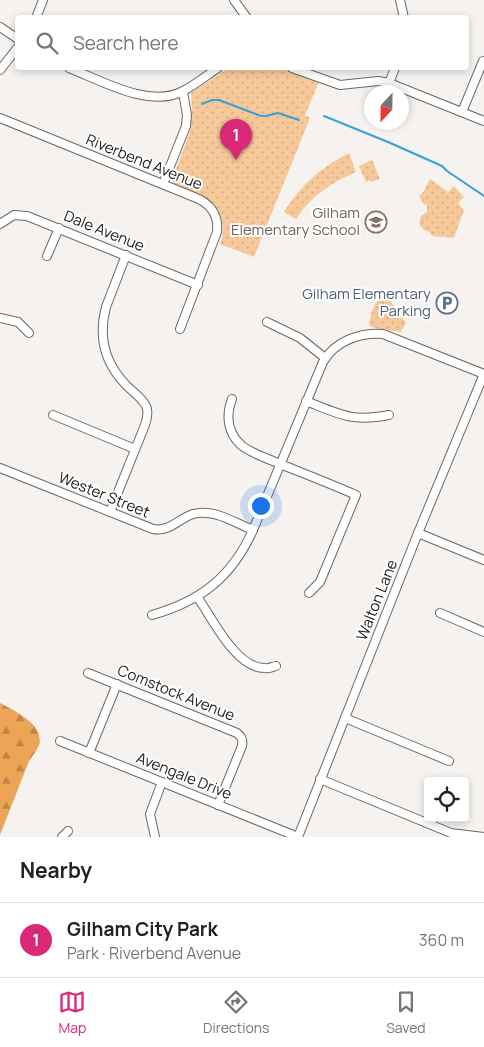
<!DOCTYPE html>
<meta charset="utf-8">
<style>
body{margin:0;font-family:Manrope,sans-serif;background:#f2f2f2;color:#222}
.controls{position:absolute;right:15px;bottom:15px;display:grid;overflow:hidden;border-radius:5px;box-shadow:0 2px 8px #0003}
.controls button{width:45px;height:45px;display:grid;place-items:center;padding:0;border:0;border-bottom:1px solid #e0e0e0;background:#fff;color:#222;font:25px sans-serif}
.compass{position:absolute;left:364px;top:85px;width:45px;height:45px;border-radius:50%;background:#fff;box-shadow:0 2px 8px #0003;rotate:202deg}
.you{position:absolute;left:260px;top:505px;width:18px;height:18px;margin:-12px;border:4px solid #fff;border-radius:50%;background:#1a73e8;box-shadow:0 0 0 8px #1a73e833}
.badge{display:grid;place-items:center;width:32px;height:32px;border-radius:50%;background:#db2777;color:#fff;font-size:16px;font-weight:700}
.pin{position:absolute;translate:-50% -41px;filter:drop-shadow(0 1px 2px #0008)}
.pin::after{content:'';position:absolute;top:26px;width:18px;height:15px;background:inherit;clip-path:polygon(0 0,100% 0,50% 100%)}
.list{margin:0;padding:0;list-style:none}
h2{display:flex;justify-content:space-between;align-items:center;height:65px;margin:0;padding:0 20px;font-size:21px}
h2 small{font-size:16px;font-weight:400;color:#767676}
.list li{display:grid;grid-template-columns:32px 1fr auto;gap:15px;align-items:center;box-sizing:border-box;height:75px;padding:0 20px;border-top:1px solid #e0e0e0}
.list b{display:block;font-size:19px;white-space:nowrap}
.list p{margin:0;font-size:16px;white-space:nowrap;color:#767676}
.list em{font-size:16px;font-style:normal;color:#767676}
.icon{flex:none;width:28px;height:28px;fill:none;stroke:currentColor;stroke-width:2;stroke-linecap:round;stroke-linejoin:round}
.map{position:relative;flex:none;width:484px;height:837px;overflow:hidden}
.search{position:absolute;background:#fff;box-shadow:0 2px 8px #0003;left:15px;right:15px;top:15px;height:55px;display:flex;align-items:center;gap:12px;box-sizing:border-box;padding:0 18px;border-radius:5px;color:#767676;font-size:19px}
.sheet{height:140px;background:#fff}
nav{display:flex;justify-content:space-around;align-items:center;box-sizing:border-box;height:70px;border-top:1px solid #e0e0e0;background:#fff;font-size:14px;color:#767676}
nav a{display:grid;justify-items:center;gap:2px}
nav .on{color:#db2777}
.map>svg:first-child{display:block}
.grass{fill:url(#grass-dots)}
.forest{fill:url(#forest-firs)}
.lines{fill:none;stroke-linecap:round;stroke-linejoin:round}
.stream{stroke:#39a1da;stroke-width:2}
.street-casing{stroke:#6b6865;stroke-width:10}
.street{stroke:#fff;stroke-width:8}
.labels{text-anchor:middle;stroke-width:4;stroke-linejoin:round;paint-order:stroke}
.street-label{font-size:15px;fill:#1f1e1d;stroke:#fff}
.education-label{font-size:15px;fill:#785e54;stroke:#fff;text-anchor:end}
.service-label{font-size:15px;fill:#4e5e75;stroke:#fff;text-anchor:end}
</style>
<div class="map">
<svg width="484" height="837" viewBox="0 0 484 837">
<defs>
<pattern id="grass-dots" width="8" height="8" patternUnits="userSpaceOnUse" patternTransform="scale(1.25)"><rect width="8" height="8" fill="#f7c89a"/><path d="M2 2h.1M6 6h.1" fill="none" stroke="#d3ab84" stroke-width="1.8" stroke-linecap="round"/></pattern>
<pattern id="forest-firs" width="22" height="20" patternUnits="userSpaceOnUse" patternTransform="scale(1.25)"><rect width="22" height="20" fill="#eca457"/><path d="M5 1l3.5 6h-7zM16 11l3.5 6h-7z" fill="#bf8547"/></pattern>
</defs>
<rect width="100%" height="100%" fill="#f5f2ef"/>
<g class="grass">
<path d="M229,68H281L319,82L305,115L310,118L254,257L220,244C230,214 213,200 188,190C181,187 175,186 172,180L190,132L192,115L191,93Z"/>
<path d="M349,153L356,172C331,183 312,195 296,219L284,212C300,186 321,167 349,153Z"/>
<path d="M372,160L380,179L371,182L370,180L366,182L359,166Z"/>
<path d="M430,179L448,192L454,186L464,197L458,203L464,210L454,238L432,236L430,232L424,230L419,224L421,216L427,212V206L422,202L419,195L422,194Z"/>
<path d="M383,297L390,301L406,323L401,332L374,328L369,325C370,316 374,300 383,297Z"/>
</g>
<path class="forest" d="M0,703C13,710 34,720 39,734C39,736 40,741 40,742C38,751 30,757 27,766C18,789 9,812 0,835Z"/>
<g class="lines">
<g class="stream">
<path d="M202,104L212,100H219L261,116H266L278,113L299,120"/>
<path d="M324,116L388,142L442,166L447,171L484,196"/>
</g>
<g class="street-casing">
<g id="street">
<path d="M234,0L247,18"/>
<path d="M400,0L404,18"/>
<path d="M36,18L43,0"/>
<path d="M0,27L18,39"/>
<path d="M69,68C100,80 150,109 183,91C195,85 207,75 218,68"/>
<path d="M292,68L340,85L378,81L389,83L484,121"/>
<path d="M0,70L18,47"/>
<path d="M389,83L395,68"/>
<path d="M462,112L483,61"/>
<path d="M0,118L194,197C210,203 219,215 217,232L180,329"/>
<path d="M163,184L186,126L187,115L183,92"/>
<path d="M0,224L14,215L27,216L198,285"/>
<path d="M47,256L59,228"/>
<path d="M0,318L18,322L29,333"/>
<path d="M267,322L300,338L325,358"/>
<path d="M232,399C226,415 227,432 241,445C252,454 267,458 280,464C305,474 331,484 356,495L320,582L309,593"/>
<path d="M306,401C341,415 351,422 389,415"/>
<path d="M53,415L135,449"/>
<path d="M0,468L153,529C170,532 178,519 193,514C213,508 235,523 253,530"/>
<path d="M110,512L145,425C147,419 149,412 146,406C142,398 133,392 127,386C105,364 98,337 106,307L126,255"/>
<path d="M418,533L484,560"/>
<path d="M198,598C212,618 236,668 264,668C268,669 272,667 276,666"/>
<path d="M440,613L484,632"/>
<path d="M152,615C201,601 232,577 253,530L323,362C335,341 360,332 383,334L484,374"/>
<path d="M88,673L237,733C242,737 243,740 242,746L218,805"/>
<path d="M345,718L449,761"/>
<path d="M60,741L298,837"/>
<path d="M89,753L117,684"/>
<path d="M320,779L451,833L484,837"/>
<path d="M62,837L68,831"/>
<path d="M155,837L150,814L162,782"/>
<path d="M298,837L418,533L484,374"/>
</g>
</g>
<use href="#street" class="street"/>
</g>
<defs>
<g id="school-ring" transform="scale(1.125)"><circle r="9.5" fill="#fff" stroke="#8d6e63" stroke-width="1.5"/><path d="M0-5L7-2L0 1L-7-2ZM-4 1L0 2.5L4 1V4Q0 6-4 4Z" fill="#8d6e63"/></g>
<g id="parking-ring" transform="scale(1.125)"><circle r="9.5" fill="#fff" stroke="#5c6f8a" stroke-width="1.5"/><path d="M-3.5-5.5H1a3.5 3.5 0 0 1 0 7H-1V5.5H-3.5ZM-1-3.4V-.6H.8a1.4 1.4 0 0 0 0-2.8Z" fill="#5c6f8a"/></g>
</defs>
<g fill-rule="evenodd">
<use href="#school-ring" x="376" y="222"/>
<use href="#parking-ring" x="447" y="303"/>
</g>
<g class="labels">
<g class="street-label">
<text transform="translate(144 162) rotate(22)" y="5">Riverbend Avenue</text>
<text transform="translate(104 231) rotate(22)" y="5">Dale Avenue</text>
<text transform="translate(104 495) rotate(22)" y="5">Wester Street</text>
<text transform="translate(377 600) rotate(-68)" y="5">Walton Lane</text>
<text transform="translate(176 693) rotate(22)" y="5">Comstock Avenue</text>
<text transform="translate(184 776) rotate(22)" y="5">Avengale Drive</text>
</g>
<g class="education-label">
<text x="360" y="218">Gilham<tspan x="360" dy="17">Elementary School</tspan></text>
</g>
<g class="service-label">
<text x="431" y="299">Gilham Elementary<tspan x="431" dy="17">Parking</tspan></text>
</g>
</g>
</svg>
<div class="controls">
<button><svg class="icon" aria-label="locate" viewBox="0 0 24 24"><circle cx="12" cy="12" r="6"/><path d="M12 2v4M12 18v4M2 12h4M18 12h4"/></svg></button>
</div>
<svg class="compass" viewBox="-18 -18 36 36"><path d="M0-13l5 13h-10z" fill="#e53935"/><path d="M0 13l5-13h-10z" fill="#767676"/></svg>
<div class="you"></div>
<div class="pin badge" style="left:236px;top:160px">1</div>
<div class="search"><svg class="icon" aria-label="search" viewBox="0 0 24 24"><circle cx="10" cy="10" r="6"/><path d="M15 15l6 6"/></svg>Search here</div>
</div>
<section class="sheet">
<h2>Nearby<small></small></h2>
<ul class="list">
<li><span class="badge">1</span><div><b>Gilham City Park</b><p>Park · Riverbend Avenue</p></div><em>360 m</em></li>
</ul>
</section>
<nav>
<a class="on"><svg class="icon" aria-label="map" viewBox="0 0 24 24"><path d="M3 6l6-2 6 2 6-2v14l-6 2-6-2-6 2zM9 4v14M15 6v14"/></svg>Map</a>
<a><svg class="icon" aria-label="directions" viewBox="0 0 24 24"><path d="M12 3l9 9-9 9-9-9zM9 14v-3h6M13 9l2 2-2 2"/></svg>Directions</a>
<a><svg class="icon" aria-label="saved" viewBox="0 0 24 24"><path d="M7 4h10v16l-5-4-5 4z"/></svg>Saved</a>
</nav>
